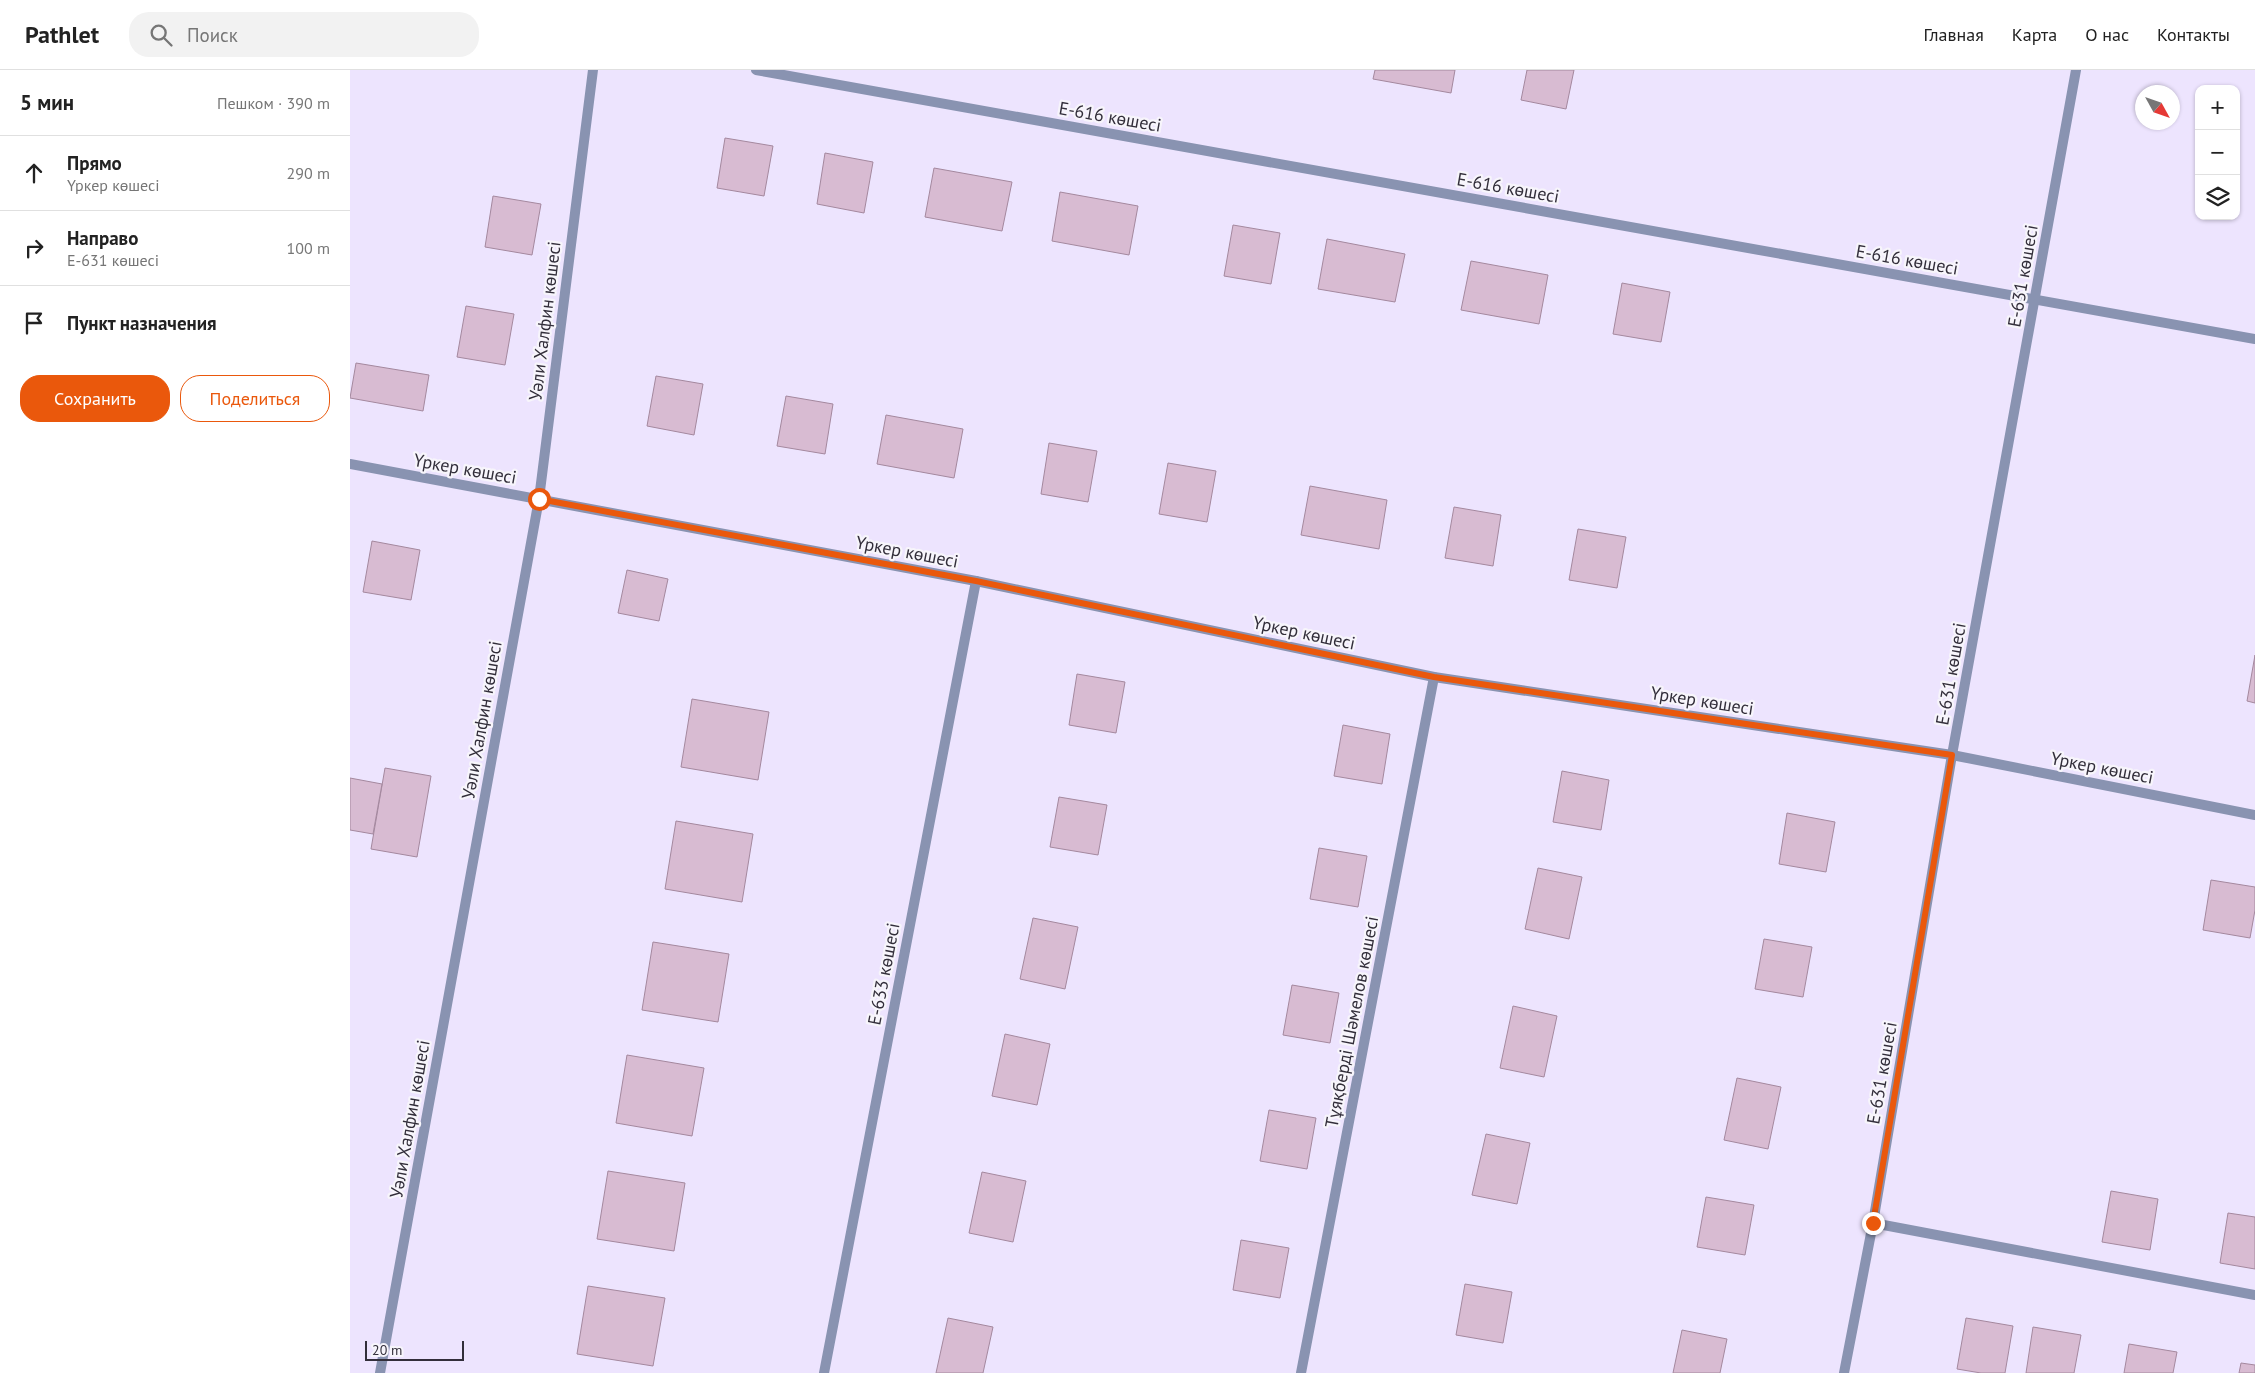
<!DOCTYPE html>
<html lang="ru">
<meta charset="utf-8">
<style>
body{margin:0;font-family:"PT Sans",sans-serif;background:#f2f2f2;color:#222}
.controls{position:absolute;right:15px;top:15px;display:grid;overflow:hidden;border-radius:10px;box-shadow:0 1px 4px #0004}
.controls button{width:45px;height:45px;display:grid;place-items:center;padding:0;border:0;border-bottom:1px solid #e0e0e0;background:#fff;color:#222;font:25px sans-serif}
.compass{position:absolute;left:1785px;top:15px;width:45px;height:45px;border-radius:50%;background:#fff;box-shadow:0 1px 4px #0004;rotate:130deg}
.scale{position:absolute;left:15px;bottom:12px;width:99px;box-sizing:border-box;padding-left:5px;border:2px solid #322e3a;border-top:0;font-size:14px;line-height:18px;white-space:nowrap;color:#322e3a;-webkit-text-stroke:4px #f7f5fb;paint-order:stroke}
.stop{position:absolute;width:15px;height:15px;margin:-11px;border:4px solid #ea580c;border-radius:50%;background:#fff}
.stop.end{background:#ea580c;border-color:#fff;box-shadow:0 1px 5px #0008}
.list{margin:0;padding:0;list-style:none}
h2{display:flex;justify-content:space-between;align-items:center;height:65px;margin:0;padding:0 20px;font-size:21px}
h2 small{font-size:16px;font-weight:400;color:#767676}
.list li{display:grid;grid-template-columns:32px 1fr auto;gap:15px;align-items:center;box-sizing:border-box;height:75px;padding:0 20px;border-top:1px solid #e0e0e0}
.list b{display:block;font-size:19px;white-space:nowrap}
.list p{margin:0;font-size:16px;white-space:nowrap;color:#767676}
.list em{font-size:16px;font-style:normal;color:#767676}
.actions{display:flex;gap:10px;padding:15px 20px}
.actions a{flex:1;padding:11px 0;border:1px solid #ea580c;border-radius:20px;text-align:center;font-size:18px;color:#ea580c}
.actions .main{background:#ea580c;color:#fff}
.icon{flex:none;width:28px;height:28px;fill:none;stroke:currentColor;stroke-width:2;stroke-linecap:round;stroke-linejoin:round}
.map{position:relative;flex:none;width:1905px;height:1303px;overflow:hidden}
header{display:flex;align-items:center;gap:30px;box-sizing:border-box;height:70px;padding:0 25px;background:#fff;border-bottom:1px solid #e0e0e0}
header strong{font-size:24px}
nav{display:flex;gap:28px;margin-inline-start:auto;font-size:18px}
.search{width:350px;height:45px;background:#f2f2f2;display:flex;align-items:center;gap:12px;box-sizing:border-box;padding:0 18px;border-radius:20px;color:#767676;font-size:19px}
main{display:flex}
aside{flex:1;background:#fff}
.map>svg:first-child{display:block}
.building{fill:#d8bbd2;stroke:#a4889e}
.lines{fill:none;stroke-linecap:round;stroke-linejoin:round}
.street{stroke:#8993b1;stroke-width:10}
.route{stroke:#ea580c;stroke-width:6}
.labels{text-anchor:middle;stroke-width:4.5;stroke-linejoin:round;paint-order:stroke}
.street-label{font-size:18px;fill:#322e3a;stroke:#f7f5fb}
</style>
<header>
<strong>Pathlet</strong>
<div class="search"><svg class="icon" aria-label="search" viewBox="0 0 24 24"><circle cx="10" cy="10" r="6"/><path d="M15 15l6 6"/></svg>Поиск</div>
<nav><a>Главная</a><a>Карта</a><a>О нас</a><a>Контакты</a></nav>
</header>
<main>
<aside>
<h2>5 мин<small>Пешком · 390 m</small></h2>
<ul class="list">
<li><svg class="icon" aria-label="ahead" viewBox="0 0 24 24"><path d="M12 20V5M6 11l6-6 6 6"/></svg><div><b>Прямо</b><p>Үркер көшесі</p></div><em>290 m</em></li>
<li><svg class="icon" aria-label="right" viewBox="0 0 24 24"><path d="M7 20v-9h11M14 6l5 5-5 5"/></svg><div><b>Направо</b><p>Е-631 көшесі</p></div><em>100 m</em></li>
<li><svg class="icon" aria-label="arrive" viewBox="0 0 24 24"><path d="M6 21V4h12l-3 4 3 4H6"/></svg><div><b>Пункт назначения</b></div></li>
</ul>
<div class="actions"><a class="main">Сохранить</a><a>Поделиться</a></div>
</aside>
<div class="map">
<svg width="1905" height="1303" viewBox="0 0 1905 1303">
<rect width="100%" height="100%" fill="#ede4fe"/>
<g class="building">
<path d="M1025,0H1105L1101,23L1023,9Z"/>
<path d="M1177,0H1224L1216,39L1171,30Z"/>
<path d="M375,68L423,76L414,126L367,118Z"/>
<path d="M475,83L523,92L514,143L467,134Z"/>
<path d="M584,98L662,112L652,161L575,147Z"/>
<path d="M710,122L788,136L779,185L702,171Z"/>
<path d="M143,126L191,134L182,185L135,177Z"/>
<path d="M883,155L930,163L921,214L874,206Z"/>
<path d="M977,169L1055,184L1045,232L968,219Z"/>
<path d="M1121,191L1198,205L1189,254L1111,240Z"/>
<path d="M1272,213L1320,222L1311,272L1263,264Z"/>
<path d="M116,236L164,244L155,295L107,287Z"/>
<path d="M6,293L79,305L73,341L0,328Z"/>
<path d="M306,306L353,314L344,365L297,356Z"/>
<path d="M436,326L483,334L475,384L427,376Z"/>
<path d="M536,345L613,359L604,408L527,394Z"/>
<path d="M699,373L747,381L738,432L691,424Z"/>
<path d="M818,393L866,401L857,452L809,444Z"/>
<path d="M960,416L1037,430L1029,479L951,465Z"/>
<path d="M1104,437L1151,445L1143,496L1095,488Z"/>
<path d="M1228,459L1276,467L1267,518L1219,510Z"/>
<path d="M22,471L70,480L61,530L13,522Z"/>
<path d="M277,500L318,509L309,551L268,543Z"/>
<path d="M1905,585V633L1897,631Z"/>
<path d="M727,604L775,612L766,663L719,655Z"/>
<path d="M342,629L419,642L408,710L331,697Z"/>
<path d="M993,655L1040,664L1032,714L984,706Z"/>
<path d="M35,698L81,706L67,787L21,779Z"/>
<path d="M1212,701L1259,710L1251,760L1203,752Z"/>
<path d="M0,708L32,714L23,764L0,760Z"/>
<path d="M709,727L757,735L748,785L700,777Z"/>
<path d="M1437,743L1485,752L1476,802L1429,794Z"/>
<path d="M326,751L403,764L392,832L315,819Z"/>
<path d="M969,778L1017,786L1008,837L960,829Z"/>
<path d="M1188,798L1232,807L1219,869L1175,859Z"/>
<path d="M1861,810L1905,817V840L1900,868L1853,860Z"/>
<path d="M683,848L728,857L715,919L670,909Z"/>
<path d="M1414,869L1462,877L1453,927L1405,919Z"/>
<path d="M303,872L379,884L368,952L292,940Z"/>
<path d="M942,915L989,923L980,973L933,965Z"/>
<path d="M1163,936L1207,946L1194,1007L1150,998Z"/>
<path d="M655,964L700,974L687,1035L642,1026Z"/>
<path d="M277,985L354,998L342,1066L266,1053Z"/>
<path d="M1387,1008L1431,1017L1418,1079L1374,1070Z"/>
<path d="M919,1040L966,1048L957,1099L910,1091Z"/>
<path d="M1136,1064L1180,1073L1167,1134L1122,1125Z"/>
<path d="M258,1101L335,1113L324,1181L247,1169Z"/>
<path d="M632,1102L676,1111L663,1172L619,1163Z"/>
<path d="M1761,1121L1808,1129L1800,1180L1752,1172Z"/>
<path d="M1356,1127L1404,1135L1395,1185L1347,1177Z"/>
<path d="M1878,1143L1905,1147V1199L1870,1193Z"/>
<path d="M891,1170L939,1178L930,1228L883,1220Z"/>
<path d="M1115,1214L1162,1222L1153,1273L1106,1265Z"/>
<path d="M238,1216L315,1228L303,1296L227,1284Z"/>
<path d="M598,1248L643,1257L633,1303H586Z"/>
<path d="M1616,1248L1663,1256L1655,1303H1631L1607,1299Z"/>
<path d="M1683,1257L1731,1265L1724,1303H1676Z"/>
<path d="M1332,1260L1377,1269L1370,1303H1323Z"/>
<path d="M1779,1274L1827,1282L1823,1303H1774Z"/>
<path d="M1891,1293L1905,1295V1303H1889Z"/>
</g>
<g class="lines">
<g class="street">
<path d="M406,0L1905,269"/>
<path d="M0,394L626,511L1084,607L1602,685L1905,745"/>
<path d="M1523,1153L1905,1225"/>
<path d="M30,1303L189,429L243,0"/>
<path d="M474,1303L626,511"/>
<path d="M951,1303L1084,607"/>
<path d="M1494,1303L1523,1153L1602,685L1726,0"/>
</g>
</g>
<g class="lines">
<path class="route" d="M189,429L626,511L1084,607L1602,685L1523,1153"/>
</g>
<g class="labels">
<g class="street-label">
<text transform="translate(760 47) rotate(10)" y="6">Е-616 көшесі</text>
<text transform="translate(1158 118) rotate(10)" y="6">Е-616 көшесі</text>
<text transform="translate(1557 190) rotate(10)" y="6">Е-616 көшесі</text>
<text transform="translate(1673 206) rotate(-80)" y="6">Е-631 көшесі</text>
<text transform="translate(195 251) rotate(-83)" y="6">Уәли Халфин көшесі</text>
<text transform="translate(115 399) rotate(10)" y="6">Үркер көшесі</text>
<text transform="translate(557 482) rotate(11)" y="6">Үркер көшесі</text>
<text transform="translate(954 563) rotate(12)" y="6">Үркер көшесі</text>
<text transform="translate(1601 604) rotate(-80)" y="6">Е-631 көшесі</text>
<text transform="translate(1352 631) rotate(9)" y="6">Үркер көшесі</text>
<text transform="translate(132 650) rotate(-80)" y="6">Уәли Халфин көшесі</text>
<text transform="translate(1752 698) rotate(11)" y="6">Үркер көшесі</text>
<text transform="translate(534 904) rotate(-79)" y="6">Е-633 көшесі</text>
<text transform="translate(1002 952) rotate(-79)" y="6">Тұяқберді Шәмелов көшесі</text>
<text transform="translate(1532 1003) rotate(-80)" y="6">Е-631 көшесі</text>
<text transform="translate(60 1049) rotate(-80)" y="6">Уәли Халфин көшесі</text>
</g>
</g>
</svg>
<div class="controls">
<button>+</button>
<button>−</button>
<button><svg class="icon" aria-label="layers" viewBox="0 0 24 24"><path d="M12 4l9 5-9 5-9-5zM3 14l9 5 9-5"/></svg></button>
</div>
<svg class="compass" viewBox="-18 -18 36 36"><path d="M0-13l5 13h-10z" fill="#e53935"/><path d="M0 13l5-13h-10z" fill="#767676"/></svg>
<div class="scale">20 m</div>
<div class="stop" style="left:189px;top:429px"></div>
<div class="stop end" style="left:1523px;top:1153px"></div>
</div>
</main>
